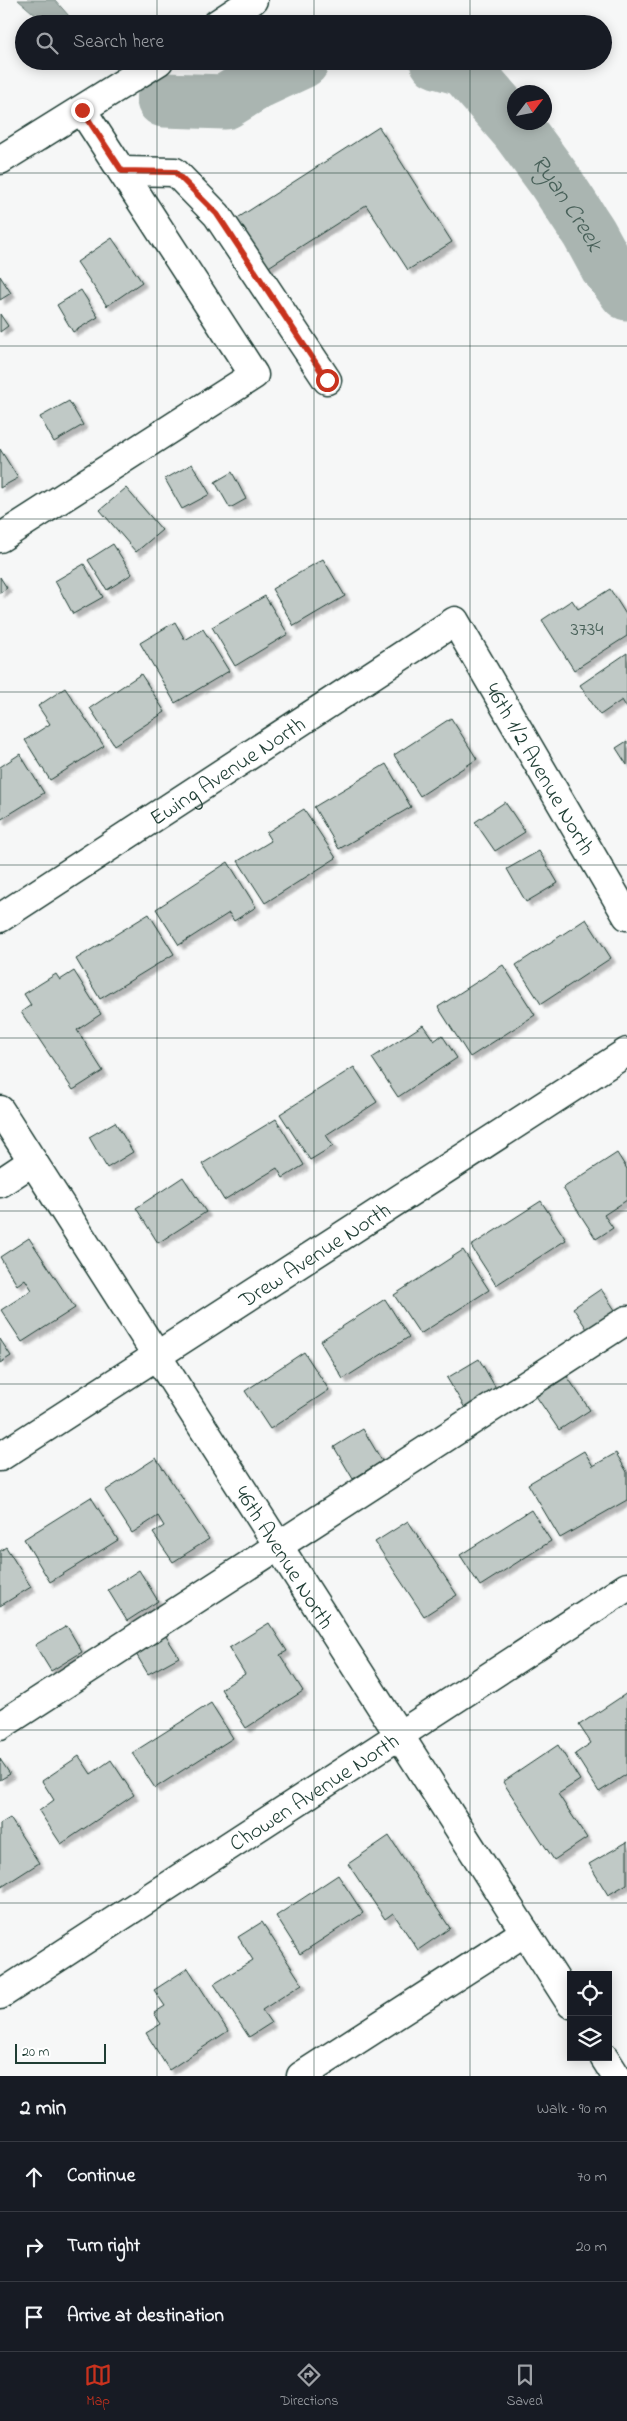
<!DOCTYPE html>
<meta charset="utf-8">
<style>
body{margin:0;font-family:"Indie Flower",sans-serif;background:#20242c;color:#f1f3f6}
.controls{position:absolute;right:15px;bottom:15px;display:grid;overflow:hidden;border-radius:0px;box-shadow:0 2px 12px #0003}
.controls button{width:45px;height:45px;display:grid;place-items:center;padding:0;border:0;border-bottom:1px solid #363941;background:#171b24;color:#f1f3f6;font:25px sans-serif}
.compass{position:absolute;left:507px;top:85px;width:45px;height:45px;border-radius:50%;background:#171b24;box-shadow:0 2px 12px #0003;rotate:58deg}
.scale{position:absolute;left:15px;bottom:12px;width:91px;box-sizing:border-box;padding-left:5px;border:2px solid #1f3d34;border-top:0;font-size:14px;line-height:18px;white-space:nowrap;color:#1f3d34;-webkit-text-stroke:4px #fff;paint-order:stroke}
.stop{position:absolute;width:15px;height:15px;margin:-11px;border:4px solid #c8321e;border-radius:50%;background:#fff}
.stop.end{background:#c8321e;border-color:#fff;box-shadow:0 1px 5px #0008}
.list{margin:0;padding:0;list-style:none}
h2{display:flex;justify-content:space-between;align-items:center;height:65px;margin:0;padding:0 20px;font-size:21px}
h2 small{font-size:16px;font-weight:400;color:#9ea1a6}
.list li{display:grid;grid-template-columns:32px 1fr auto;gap:15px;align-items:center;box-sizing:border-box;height:70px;padding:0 20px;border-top:1px solid #363941}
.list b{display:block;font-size:19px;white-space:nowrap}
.list em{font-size:16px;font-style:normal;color:#9ea1a6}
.icon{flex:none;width:28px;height:28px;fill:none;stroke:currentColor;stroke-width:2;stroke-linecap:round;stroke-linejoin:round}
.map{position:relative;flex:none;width:627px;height:2076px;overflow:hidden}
.search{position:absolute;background:#171b24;box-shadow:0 2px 12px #0003;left:15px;right:15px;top:15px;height:55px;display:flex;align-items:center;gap:12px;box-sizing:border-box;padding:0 18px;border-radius:28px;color:#9ea1a6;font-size:19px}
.sheet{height:275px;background:#171b24}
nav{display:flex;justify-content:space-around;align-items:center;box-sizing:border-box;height:70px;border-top:1px solid #363941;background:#171b24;font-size:14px;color:#9ea1a6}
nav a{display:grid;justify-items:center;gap:2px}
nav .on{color:#c8321e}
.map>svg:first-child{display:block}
.water{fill:#aab5b1;stroke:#72857f}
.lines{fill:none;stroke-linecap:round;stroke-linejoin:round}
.river{stroke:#aab5b1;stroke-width:55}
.building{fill:#c0c9c6;stroke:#1f3d34;filter:url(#shadow)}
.minor-casing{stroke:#1f3d34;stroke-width:31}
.minor{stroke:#fff;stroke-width:28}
.route{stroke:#c8321e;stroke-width:6}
.grid{fill:none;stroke:#1f3d34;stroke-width:1;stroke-opacity:0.55}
.labels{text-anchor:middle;stroke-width:5;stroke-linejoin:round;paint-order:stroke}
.number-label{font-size:20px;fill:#476058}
.street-label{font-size:22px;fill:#1f3d34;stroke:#fff}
.water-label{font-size:24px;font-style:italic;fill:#49615a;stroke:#fff}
</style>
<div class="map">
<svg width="627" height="2076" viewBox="0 0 627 2076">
<defs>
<filter id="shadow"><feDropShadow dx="4.5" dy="4.5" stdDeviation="1" flood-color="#0004"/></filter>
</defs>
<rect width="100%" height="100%" fill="#f6f7f7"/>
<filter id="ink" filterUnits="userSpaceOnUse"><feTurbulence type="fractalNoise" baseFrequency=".02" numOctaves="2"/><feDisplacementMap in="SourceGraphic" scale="10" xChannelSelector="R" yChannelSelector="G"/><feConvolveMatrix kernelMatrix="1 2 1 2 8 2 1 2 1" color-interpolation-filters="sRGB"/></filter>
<g filter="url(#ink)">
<path class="water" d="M18,0H55L76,24H46Z"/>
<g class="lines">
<g class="river">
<path id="s1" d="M437,61L465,69L517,129L553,178L589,233L607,266L627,293"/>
<path d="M164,100L225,102L259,81L302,61"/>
</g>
</g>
<g class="building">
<path d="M379,127L452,242L408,270L366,205L267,268L236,219Z"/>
<path d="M112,238L142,282L107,306L77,262Z"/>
<path d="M0,276L11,293L0,300Z"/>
<path d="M81,290L98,317L73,332L57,305Z"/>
<path d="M0,314L8,326L0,332Z"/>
<path d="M69,401L83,425L54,442L40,417Z"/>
<path d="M0,449L18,478L0,488Z"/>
<path d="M192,464L210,494L182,509L165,479Z"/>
<path d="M232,472L246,499L230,508L215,482Z"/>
<path d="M126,488L162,530L136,552L100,510Z"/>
<path d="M113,544L132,574L107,590L88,560Z"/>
<path d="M323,559L345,596L294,626L272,589Z"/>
<path d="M84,564L103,597L73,614L55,581Z"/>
<path d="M0,577L7,588L0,593Z"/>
<path d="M610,589L627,616V636L574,670L542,620L572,600L578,609Z"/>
<path d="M265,596L288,634L235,666L212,627Z"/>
<path d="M175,622L185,640L203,629L229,671L175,703L140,643Z"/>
<path d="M627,653V708L622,700L600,715L580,685Z"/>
<path d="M141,674L165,712L114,745L90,708Z"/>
<path d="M65,688L104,746L50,780L25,740L50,724L38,706Z"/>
<path d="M451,718L477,759L420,796L394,755Z"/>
<path d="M627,741V765L616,748Z"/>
<path d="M20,754L44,793L0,820V767Z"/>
<path d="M386,764L411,807L339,849L314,807Z"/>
<path d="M505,802L525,832L495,851L475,822Z"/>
<path d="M304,809L336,858L265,903L238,861L271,841L266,833Z"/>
<path d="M539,851L558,883L526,902L507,869Z"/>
<path d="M228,862L256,907L234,921L229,913L179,945L156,909Z"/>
<path d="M149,914L174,954L100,999L76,959Z"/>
<path d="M586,919L611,958L541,1004L516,965Z"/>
<path d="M503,965L535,1015L470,1057L438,1007Z"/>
<path d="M74,971L101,1014L77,1030L103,1071L73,1090L21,1012L31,1005L24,994L56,974L60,980Z"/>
<path d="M423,1025L434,1041L442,1035L457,1058L398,1097L372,1058Z"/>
<path d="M354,1067L377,1102L326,1135L333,1146L310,1160L280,1114Z"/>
<path d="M276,1119L304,1165L283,1178L277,1168L224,1200L202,1164Z"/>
<path d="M115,1122L133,1152L107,1168L89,1137Z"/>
<path d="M617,1153L627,1169V1200L604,1215L613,1228L596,1239L563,1188Z"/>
<path d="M183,1177L206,1212L158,1243L136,1208Z"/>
<path d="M541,1201L566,1240L496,1285L471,1246Z"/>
<path d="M29,1238L75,1308L22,1342L1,1310L32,1290L25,1279L17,1285L0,1257Z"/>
<path d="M463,1250L489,1290L420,1334L394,1295Z"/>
<path d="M601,1289L617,1313L589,1332L573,1308Z"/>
<path d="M385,1299L409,1337L343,1379L320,1341Z"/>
<path d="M0,1339L11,1356L0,1363Z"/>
<path d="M304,1352L329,1390L270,1429L245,1391Z"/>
<path d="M479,1359L497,1390L465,1408L447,1378Z"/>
<path d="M564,1372L590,1410L559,1430L534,1393Z"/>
<path d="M363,1429L382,1461L353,1479L334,1447Z"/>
<path d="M584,1451L593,1466L616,1453L627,1472V1500L560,1538L528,1484Z"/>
<path d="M156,1458L209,1539L173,1562L153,1533L164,1526L158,1516L132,1533L105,1491Z"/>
<path d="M91,1497L118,1540L50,1582L24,1539Z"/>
<path d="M531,1510L551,1541L480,1586L460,1555Z"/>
<path d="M408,1521L457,1595L424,1616L375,1542Z"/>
<path d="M6,1547L31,1587L0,1606V1551Z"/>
<path d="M139,1570L158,1601L127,1621L108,1590Z"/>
<path d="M269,1623L287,1651L280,1655L303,1691L246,1728L221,1689L245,1674L229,1648Z"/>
<path d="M67,1626L82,1652L51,1671L35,1645Z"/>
<path d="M162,1630L179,1657L148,1674L132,1647Z"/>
<path d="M627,1693V1774L599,1792L575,1754L591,1743L579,1725Z"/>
<path d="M211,1703L233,1738L155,1788L132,1753Z"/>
<path d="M558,1745L580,1780L558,1794L587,1838L554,1860L503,1782Z"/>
<path d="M79,1756L91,1774L111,1760L134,1795L61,1844L39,1811L54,1800L42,1781Z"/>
<path d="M0,1759L10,1774L0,1780Z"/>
<path d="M10,1818L39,1863L0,1888V1824Z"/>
<path d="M389,1836L450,1928L418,1950L393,1913L385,1919L348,1864Z"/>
<path d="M627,1842V1884L608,1895L589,1864Z"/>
<path d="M338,1875L363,1913L300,1954L276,1916Z"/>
<path d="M262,1922L302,1984L262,2010L271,2023L249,2037L214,1984L253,1960L238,1937Z"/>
<path d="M188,1968L228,2031L169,2070L146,2033L161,2024L154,2013L165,2006L154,1990Z"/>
</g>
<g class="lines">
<g class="minor-casing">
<g id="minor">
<path d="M217,24L253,0"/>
<path d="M0,160L159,61"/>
<path d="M122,171L175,172L217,215L327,380"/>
<path d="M0,538L254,375L82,110"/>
<path id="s2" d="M0,918L455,621L627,916"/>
<path id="s3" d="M0,1110L571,2004"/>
<path d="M0,1183L33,1161"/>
<path id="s4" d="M0,1457L627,1052"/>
<path d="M0,1726L627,1320"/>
<path id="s5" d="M0,1995L627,1587"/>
<path d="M604,2057L616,2076"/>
<path d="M301,2076L525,1932"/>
</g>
</g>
<use href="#minor" class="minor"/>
</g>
</g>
<g class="lines" filter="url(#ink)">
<path class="route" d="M82,110L122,171L175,172L217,214L327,380"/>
</g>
<path class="grid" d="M157,0V24M314,0V24M470,0V24M157,61V2076M314,61V2076M470,61V2076M0,173H627M0,346H627M0,519H627M0,692H627M0,865H627M0,1038H627M0,1211H627M0,1384H627M0,1557H627M0,1730H627M0,1903H627"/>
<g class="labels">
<g class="number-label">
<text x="587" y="635">3734</text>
</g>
<g class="street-label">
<text dy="8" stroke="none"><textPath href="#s2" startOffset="714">46th 1/2 Avenue North</textPath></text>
<text dy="8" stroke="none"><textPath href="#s2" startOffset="271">Ewing Avenue North</textPath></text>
<text dy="8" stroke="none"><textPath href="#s4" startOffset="374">Drew Avenue North</textPath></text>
<text dy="8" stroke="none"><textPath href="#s3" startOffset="530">46th Avenue North</textPath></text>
<text dy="8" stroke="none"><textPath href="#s5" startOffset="374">Chowen Avenue North</textPath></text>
</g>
<g class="water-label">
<text dy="8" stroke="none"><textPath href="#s1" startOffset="198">Ryan Creek</textPath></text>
</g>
</g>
</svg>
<div class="controls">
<button><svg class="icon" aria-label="locate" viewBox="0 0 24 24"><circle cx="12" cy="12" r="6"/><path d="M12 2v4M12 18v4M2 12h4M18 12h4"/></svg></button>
<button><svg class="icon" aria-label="layers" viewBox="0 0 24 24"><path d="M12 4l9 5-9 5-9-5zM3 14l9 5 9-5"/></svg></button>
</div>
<svg class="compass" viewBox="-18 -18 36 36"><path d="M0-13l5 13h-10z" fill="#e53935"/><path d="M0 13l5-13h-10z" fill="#9ea1a6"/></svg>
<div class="scale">20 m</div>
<div class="stop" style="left:327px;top:380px"></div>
<div class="stop end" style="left:82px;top:110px"></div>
<div class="search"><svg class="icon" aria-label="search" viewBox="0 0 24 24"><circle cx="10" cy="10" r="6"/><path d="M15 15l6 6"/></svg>Search here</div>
</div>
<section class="sheet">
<h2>2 min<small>Walk · 90 m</small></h2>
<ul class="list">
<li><svg class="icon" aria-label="ahead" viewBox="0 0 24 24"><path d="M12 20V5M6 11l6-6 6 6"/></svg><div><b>Continue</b></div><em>70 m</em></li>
<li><svg class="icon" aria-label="right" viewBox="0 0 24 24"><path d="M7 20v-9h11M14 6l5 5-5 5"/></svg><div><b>Turn right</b></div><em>20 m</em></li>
<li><svg class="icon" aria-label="arrive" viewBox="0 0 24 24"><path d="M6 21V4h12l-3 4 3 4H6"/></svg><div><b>Arrive at destination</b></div></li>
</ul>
</section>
<nav>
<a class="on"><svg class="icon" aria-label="map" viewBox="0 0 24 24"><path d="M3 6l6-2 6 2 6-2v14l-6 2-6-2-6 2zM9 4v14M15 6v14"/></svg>Map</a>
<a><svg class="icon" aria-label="directions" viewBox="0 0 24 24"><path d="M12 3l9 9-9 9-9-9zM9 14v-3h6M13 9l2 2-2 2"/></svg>Directions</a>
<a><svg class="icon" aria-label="saved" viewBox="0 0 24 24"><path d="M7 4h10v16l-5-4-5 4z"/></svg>Saved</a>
</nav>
